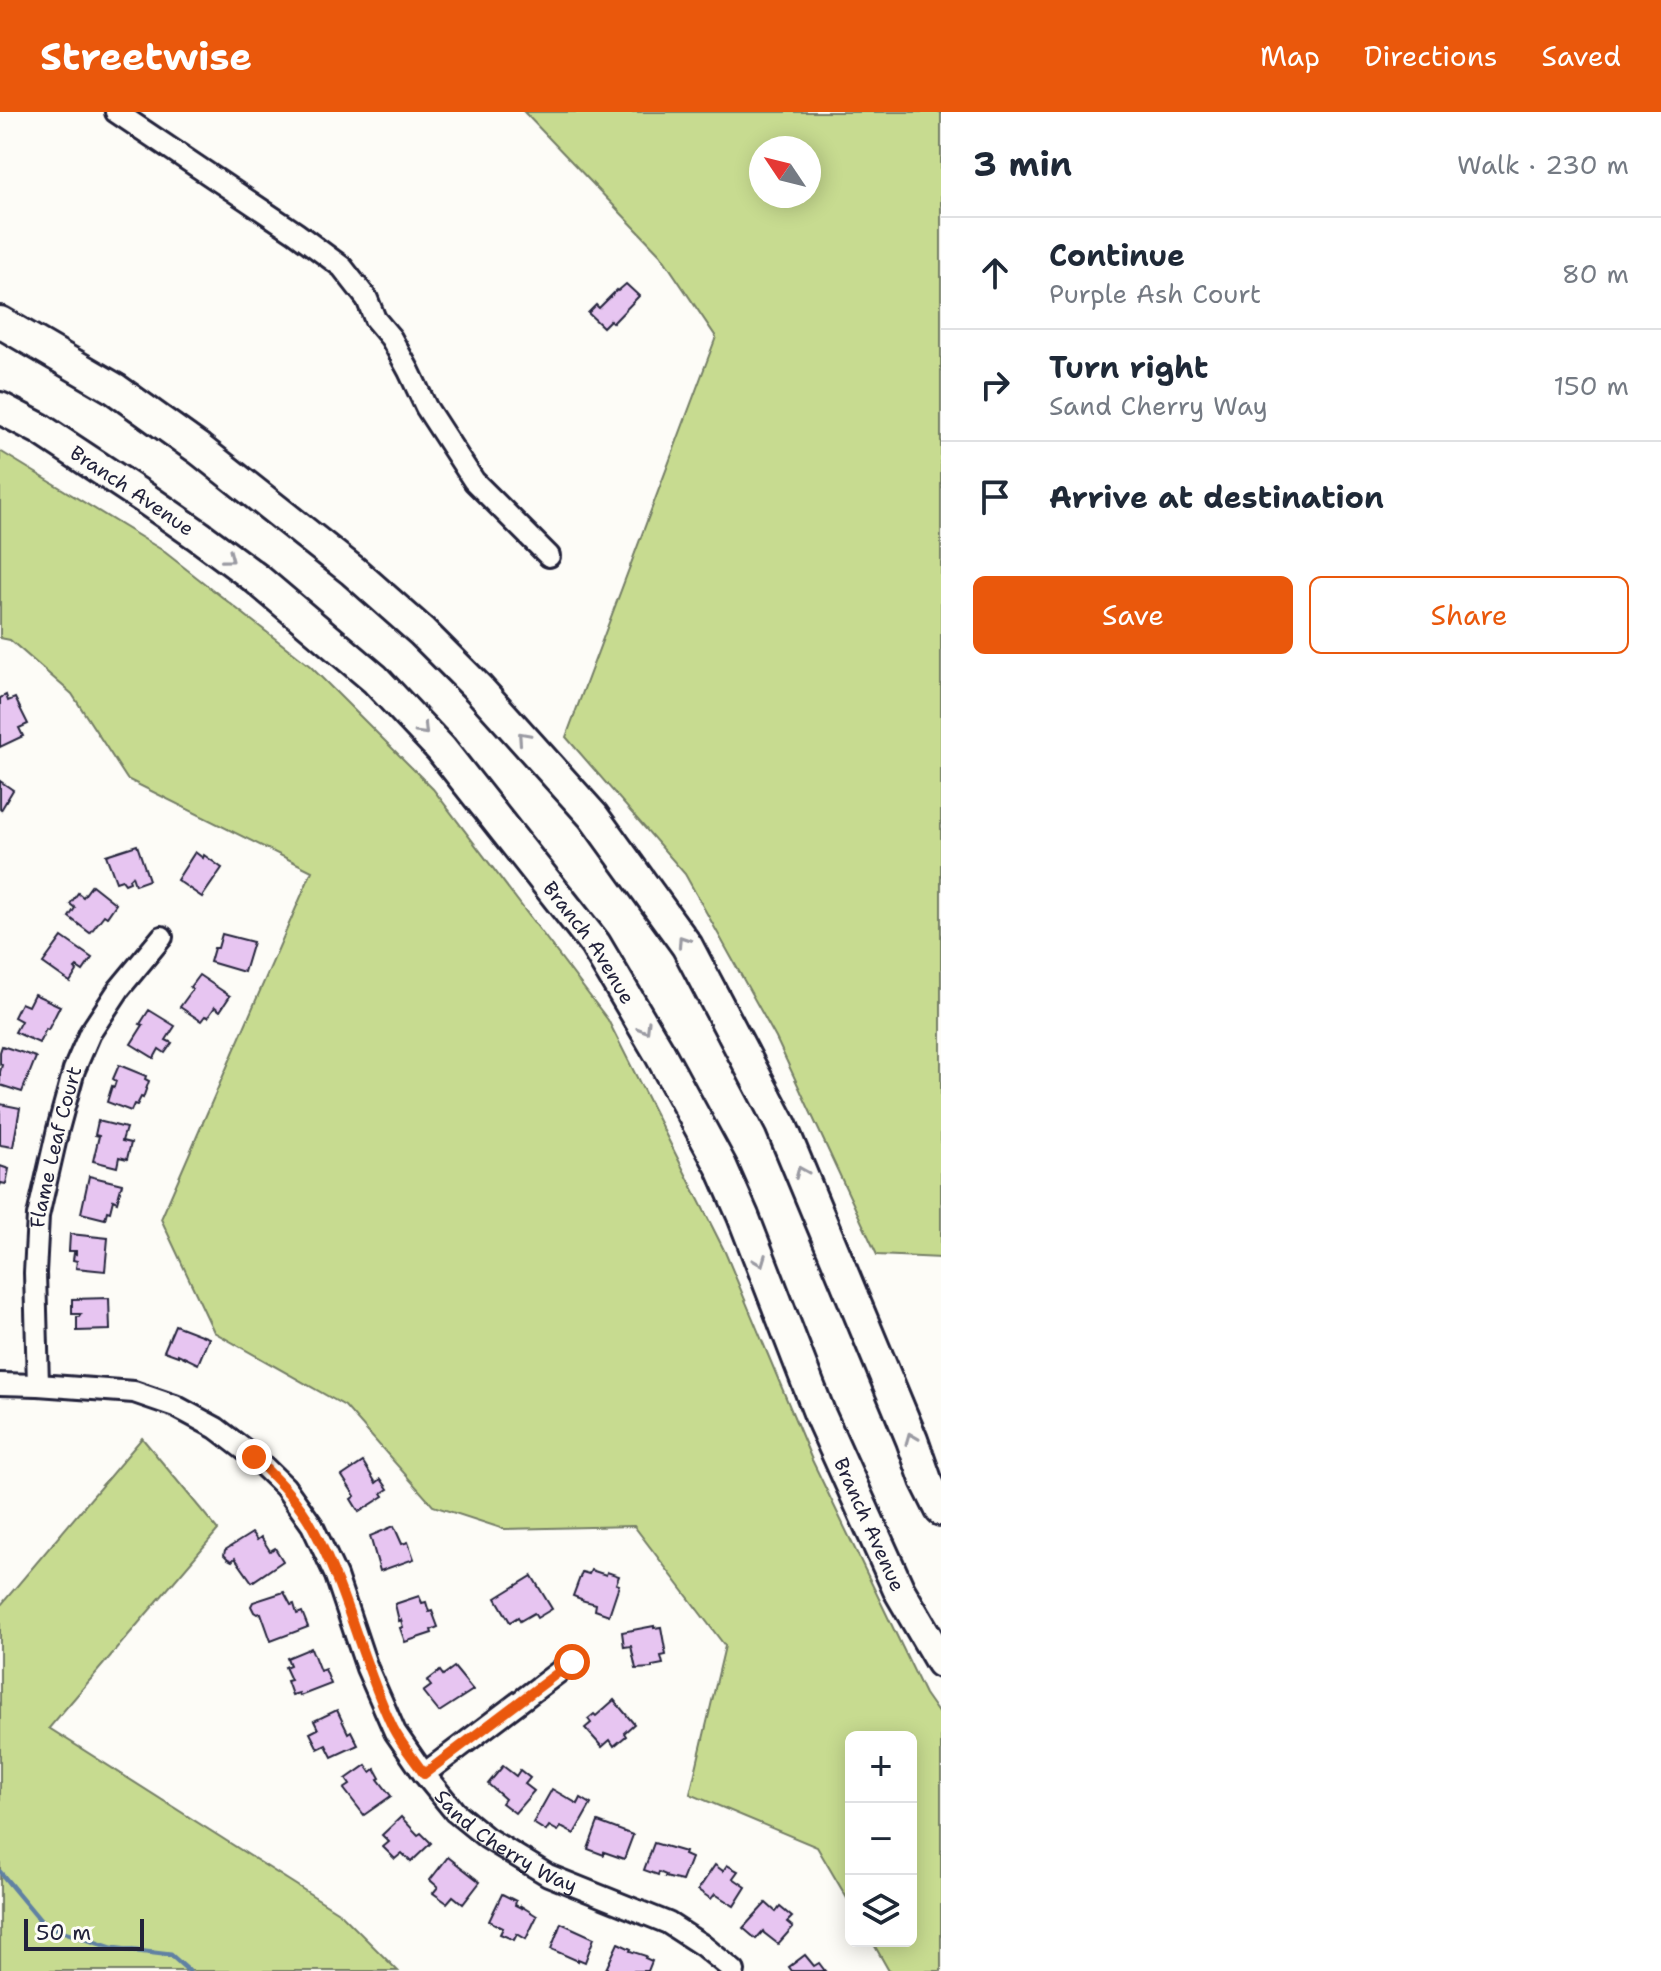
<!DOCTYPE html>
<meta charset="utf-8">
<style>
body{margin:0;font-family:"Shantell Sans",sans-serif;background:#f6f6f7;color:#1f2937}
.controls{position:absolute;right:24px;bottom:24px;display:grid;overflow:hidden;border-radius:12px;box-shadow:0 4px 20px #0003}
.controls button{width:72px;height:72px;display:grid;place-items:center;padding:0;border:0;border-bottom:2px solid #e0e1e3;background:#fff;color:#1f2937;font:40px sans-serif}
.compass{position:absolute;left:749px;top:24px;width:72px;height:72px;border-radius:50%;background:#fff;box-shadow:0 4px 20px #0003;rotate:305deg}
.scale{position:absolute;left:24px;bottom:20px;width:120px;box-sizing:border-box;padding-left:8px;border:4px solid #22223b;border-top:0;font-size:22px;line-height:28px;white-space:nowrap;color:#22223b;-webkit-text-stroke:6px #fdfcf7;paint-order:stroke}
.stop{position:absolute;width:24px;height:24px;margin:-18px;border:6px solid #ea580c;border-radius:50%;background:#fff}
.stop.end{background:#ea580c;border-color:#fff;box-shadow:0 2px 8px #0008}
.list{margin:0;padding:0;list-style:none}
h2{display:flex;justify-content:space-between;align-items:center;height:104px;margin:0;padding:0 32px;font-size:34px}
h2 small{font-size:26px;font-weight:400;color:#747a83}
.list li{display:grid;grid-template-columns:52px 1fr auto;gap:24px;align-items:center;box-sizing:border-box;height:112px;padding:0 32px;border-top:2px solid #e0e1e3}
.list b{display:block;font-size:30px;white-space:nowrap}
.list p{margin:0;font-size:26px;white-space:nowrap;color:#747a83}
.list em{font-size:26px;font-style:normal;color:#747a83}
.actions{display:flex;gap:16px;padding:24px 32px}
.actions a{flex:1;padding:18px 0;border:2px solid #ea580c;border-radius:12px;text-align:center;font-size:28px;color:#ea580c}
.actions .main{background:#ea580c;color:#fff}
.icon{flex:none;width:44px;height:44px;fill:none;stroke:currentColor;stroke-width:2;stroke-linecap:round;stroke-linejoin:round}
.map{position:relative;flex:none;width:941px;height:1859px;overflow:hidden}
header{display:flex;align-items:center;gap:48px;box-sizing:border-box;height:112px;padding:0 40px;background:#ea580c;color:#fff}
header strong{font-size:38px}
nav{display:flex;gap:44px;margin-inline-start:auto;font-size:28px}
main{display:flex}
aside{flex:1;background:#fff}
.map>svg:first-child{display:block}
.green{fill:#c7db90;stroke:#747e66;stroke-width:2;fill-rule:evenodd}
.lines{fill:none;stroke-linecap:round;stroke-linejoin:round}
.stream{stroke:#6181a3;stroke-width:5}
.building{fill:#e7c5f1;stroke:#22223b;stroke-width:2}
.minor-casing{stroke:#22223b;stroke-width:26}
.highway-casing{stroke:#22223b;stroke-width:36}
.minor{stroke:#fdfcf7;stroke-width:20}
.highway{stroke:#fdfcf7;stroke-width:30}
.oneway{stroke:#9a9aa2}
.route{stroke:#ea580c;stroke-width:10}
.labels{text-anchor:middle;stroke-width:7;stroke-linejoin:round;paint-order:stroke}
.street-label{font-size:20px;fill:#22223b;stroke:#fdfcf7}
</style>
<header>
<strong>Streetwise</strong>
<nav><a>Map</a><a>Directions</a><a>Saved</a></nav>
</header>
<main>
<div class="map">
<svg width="941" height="1859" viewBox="0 0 941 1859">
<rect width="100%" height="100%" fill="#fdfcf7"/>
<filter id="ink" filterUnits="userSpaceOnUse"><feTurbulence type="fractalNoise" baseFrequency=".0125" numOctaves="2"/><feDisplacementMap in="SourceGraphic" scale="16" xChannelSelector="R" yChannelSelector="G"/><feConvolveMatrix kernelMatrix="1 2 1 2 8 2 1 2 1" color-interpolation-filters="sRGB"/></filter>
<g filter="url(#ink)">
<g class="green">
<path d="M524,0H941V1146L877,1143L776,926L685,762L566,625L716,225L660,142ZM761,36H809V84H761Z"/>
<path d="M0,339L162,438L310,554L433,677L608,908L725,1140L812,1348L925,1582L941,1605V1859H889L872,1829H911V1625H851V1793L817,1735L690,1682L725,1534L634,1414L504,1417L433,1394L345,1294L214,1220L161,1107L312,759L127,667L72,582L10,528L0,526Z"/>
<path d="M142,1326L218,1418L49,1616L340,1801L398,1859H0V1494Z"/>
</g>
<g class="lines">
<path class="stream" d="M0,1760L44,1813L112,1836L171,1843L189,1859"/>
</g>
<g class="building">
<path d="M626,172L639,184L613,211L610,208L603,215L588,201L596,193L599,196L617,178L618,179Z"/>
<path d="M6,583L8,589L15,586L28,612L19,616L23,624L0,635V586Z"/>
<path d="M0,669L13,678L1,698L0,697Z"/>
<path d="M137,733L149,768L135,773L132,764L129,767L130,770L125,772L122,768L116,770L106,743Z"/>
<path d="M195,740L203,746L204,743L222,756L202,785L177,768Z"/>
<path d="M92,773L116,792L107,805L104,803L90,821L69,805L75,796L70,792L78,781L83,785Z"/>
<path d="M222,822L253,830L244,860L210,850L214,836H218Z"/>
<path d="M62,825L92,846L83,859L77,855L75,857L77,859L70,870L43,851Z"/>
<path d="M199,863L230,884L220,899L215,895L208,905L205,904L201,909L180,895L193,877L190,875Z"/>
<path d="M34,882L60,894L48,918L46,917L39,931L15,920L21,909L14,905L21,891L28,894Z"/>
<path d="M149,898L175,914L166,928L172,931L165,941L159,937L154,946L131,932L143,913L140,912Z"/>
<path d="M2,934L36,945L22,980L0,973V960L2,953L0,952V940Z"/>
<path d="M119,953L146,964L145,967L149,969L143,986L141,985L137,993L134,992L131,999L107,990L112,974L114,975L116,969L113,967Z"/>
<path d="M0,992L20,996L13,1035L0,1033Z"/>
<path d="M98,1009L126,1016L122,1029L131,1031L127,1047L119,1045L117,1055L93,1049L99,1024L95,1023Z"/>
<path d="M0,1054L9,1057L6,1072L1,1071L0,1074Z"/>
<path d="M89,1064L122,1072L117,1090L113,1088L110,1100L107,1099L105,1107L81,1101Z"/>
<path d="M70,1122L108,1126L105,1159L76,1156L77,1149L73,1148L74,1141L76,1142V1139H69Z"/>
<path d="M109,1186L110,1218L77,1219V1205H79L81,1202H72V1187Z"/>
<path d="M175,1213L209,1226L198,1252L178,1242V1244L164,1239Z"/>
<path d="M363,1350L376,1371L381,1367L388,1377L382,1381L384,1384L359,1400L351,1387L355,1384L342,1364Z"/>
<path d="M394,1414L402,1432L408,1430L414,1447L380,1459L370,1424Z"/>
<path d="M252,1421L257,1428L261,1425L270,1439L275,1436L283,1449L252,1470L235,1446L232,1449L228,1447L224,1443L225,1438Z"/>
<path d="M591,1458L606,1463L607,1460L619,1464L616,1472L619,1473L609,1503L595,1498L596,1492L581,1488V1487L573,1484L582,1460L589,1462Z"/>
<path d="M532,1464L552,1497L537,1506L534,1501L520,1509L518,1505L510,1510L496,1486Z"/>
<path d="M284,1480L291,1493L294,1492L297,1502L302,1500L308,1515L271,1529L261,1501L257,1502L254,1500L251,1494L253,1490Z"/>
<path d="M419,1484L422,1491L426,1490L429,1500L432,1499L438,1515L431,1518L432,1521L405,1530L400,1516L403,1515L401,1508L399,1509L395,1492Z"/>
<path d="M654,1514V1516L661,1515L666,1543L661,1544L663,1552L652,1554V1556L636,1557L631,1534L624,1535L622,1520Z"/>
<path d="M311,1536L320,1559L325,1557L331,1572L300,1584L299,1581L292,1583L287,1569L291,1568L285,1555L290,1553L287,1546Z"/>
<path d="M454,1555L473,1578L439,1600L423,1580L431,1574L427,1569L440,1559L443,1563Z"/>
<path d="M614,1588L634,1612L624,1621L626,1624L614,1634L610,1628L602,1635L585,1616L591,1611L588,1607L594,1602L596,1604Z"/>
<path d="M337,1598L348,1621L351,1619L358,1633L332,1645L326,1633L318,1637L310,1621L318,1617L314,1609Z"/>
<path d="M366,1653L371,1660L375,1657L380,1666L378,1667L391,1684L364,1703L344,1677L350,1673L346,1667Z"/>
<path d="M503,1654L516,1664L520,1658L530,1666L525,1672L534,1679L515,1701L502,1691L505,1687L488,1672Z"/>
<path d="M552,1677L578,1692L581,1686L591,1692L574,1722L561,1715L558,1719L549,1714L546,1719L533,1711Z"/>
<path d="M401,1705L418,1723L421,1721L431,1731L411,1750L402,1741L395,1747L383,1735L389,1730L382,1723Z"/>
<path d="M598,1710L633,1723L624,1747L604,1740V1743L588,1737Z"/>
<path d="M654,1731L685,1740L684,1743L691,1746L682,1769L665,1765L666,1763L659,1760L658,1763L644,1758Z"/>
<path d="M448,1745L480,1770L463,1792L453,1784L447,1791L433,1781L438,1775L430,1768Z"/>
<path d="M715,1753L723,1759L727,1753L738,1759L733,1766L746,1775L734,1794L715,1782L711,1787L698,1778Z"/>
<path d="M502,1782L516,1789L515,1793L521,1796V1794L537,1804L526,1827L517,1822L514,1828L500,1822L503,1816L489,1809Z"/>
<path d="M766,1791L776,1800L780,1795L792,1805L787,1810L793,1815L778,1832L764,1821L763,1819L756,1827L743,1816Z"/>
<path d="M561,1811L594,1826L585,1850L578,1847V1849L551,1837Z"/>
<path d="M618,1831L631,1837L630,1839L646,1844L645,1846L652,1849L648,1859H610L606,1857Z"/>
<path d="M805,1843L814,1854L819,1851L825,1859H792L789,1855Z"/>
</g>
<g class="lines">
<g class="minor-casing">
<g id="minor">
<path d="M116,0L296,121L342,155L367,187L375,207L391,226L409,259L426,295L474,369L549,444"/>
<path id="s1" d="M0,1272L38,1273L134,1280L175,1294L216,1316L254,1345L285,1375L312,1413L336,1464L367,1556L395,1620L424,1662L455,1700L487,1726L548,1763L668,1811L702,1833L734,1859"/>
<path id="s2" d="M38,1273L35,1161L38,1104L58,1017L74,958L90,921L119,877L162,825"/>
<path d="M424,1662L572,1550"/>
</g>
</g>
<g class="highway-casing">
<g id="highway">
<path d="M0,210L115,277L199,337L353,459L422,520L478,576L593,704L687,834L781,1013L912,1328L926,1368L941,1398"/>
<path id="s3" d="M0,296L40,317L143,385L199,424L257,467L375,567L441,637L595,832L659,940L721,1054L743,1104L820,1303L899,1478L941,1550"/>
</g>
</g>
<use href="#minor" class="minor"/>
<use href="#highway" class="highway"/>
</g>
<defs><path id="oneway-chevron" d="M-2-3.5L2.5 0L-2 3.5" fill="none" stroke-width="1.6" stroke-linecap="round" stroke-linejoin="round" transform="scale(2)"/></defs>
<g class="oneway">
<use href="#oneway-chevron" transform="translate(229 446) rotate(37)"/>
<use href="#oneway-chevron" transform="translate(423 618) rotate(46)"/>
<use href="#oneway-chevron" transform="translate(523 625) rotate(-132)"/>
<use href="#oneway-chevron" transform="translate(683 829) rotate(-124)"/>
<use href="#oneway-chevron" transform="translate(645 916) rotate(59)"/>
<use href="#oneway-chevron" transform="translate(801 1060) rotate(-113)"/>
<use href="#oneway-chevron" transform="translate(760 1149) rotate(69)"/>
<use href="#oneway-chevron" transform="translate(911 1326) rotate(-112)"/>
</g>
</g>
<g class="lines" filter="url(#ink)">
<path class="route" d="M254,1345C276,1367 298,1388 313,1416C347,1479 362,1551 393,1616C401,1632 414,1647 424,1662L572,1550"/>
</g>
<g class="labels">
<g class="street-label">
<text dy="7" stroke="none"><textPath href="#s3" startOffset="156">Branch Avenue</textPath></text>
<text dy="7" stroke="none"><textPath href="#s3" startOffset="804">Branch Avenue</textPath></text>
<text dy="7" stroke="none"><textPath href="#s2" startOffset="240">Flame Leaf Court</textPath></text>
<text dy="7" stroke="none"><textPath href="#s3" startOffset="1452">Branch Avenue</textPath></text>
<text dy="7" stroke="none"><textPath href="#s1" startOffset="744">Sand Cherry Way</textPath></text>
</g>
</g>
</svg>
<div class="controls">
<button>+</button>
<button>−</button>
<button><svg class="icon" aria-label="layers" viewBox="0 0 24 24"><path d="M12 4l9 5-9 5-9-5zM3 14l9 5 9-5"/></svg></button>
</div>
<svg class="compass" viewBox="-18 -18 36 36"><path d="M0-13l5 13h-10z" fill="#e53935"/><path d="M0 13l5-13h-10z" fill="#747a83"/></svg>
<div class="scale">50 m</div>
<div class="stop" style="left:572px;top:1550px"></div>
<div class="stop end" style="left:254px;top:1345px"></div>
</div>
<aside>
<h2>3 min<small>Walk · 230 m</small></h2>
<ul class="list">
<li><svg class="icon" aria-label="ahead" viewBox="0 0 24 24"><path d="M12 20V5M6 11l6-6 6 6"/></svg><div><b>Continue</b><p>Purple Ash Court</p></div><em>80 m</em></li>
<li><svg class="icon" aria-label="right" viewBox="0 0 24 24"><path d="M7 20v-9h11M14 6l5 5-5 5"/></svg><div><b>Turn right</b><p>Sand Cherry Way</p></div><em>150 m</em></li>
<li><svg class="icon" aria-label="arrive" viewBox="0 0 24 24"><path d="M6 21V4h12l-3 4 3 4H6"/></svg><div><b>Arrive at destination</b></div></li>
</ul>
<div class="actions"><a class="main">Save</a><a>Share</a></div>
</aside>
</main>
